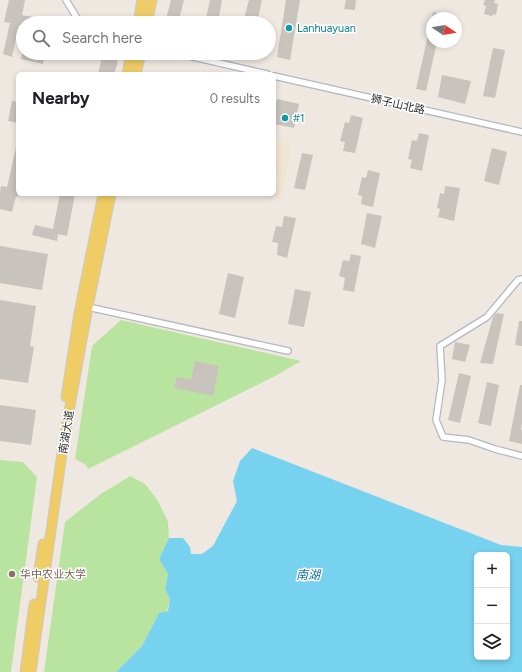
<!DOCTYPE html>
<meta charset="utf-8">
<style>
body{margin:0;font-family:Figtree,"Noto Sans SC",sans-serif;background:#f6f6f6;color:#202124}
.controls{position:absolute;right:12px;bottom:12px;display:grid;overflow:hidden;border-radius:6px;box-shadow:0 2px 6px #0003}
.controls button{width:36px;height:36px;display:grid;place-items:center;padding:0;border:0;border-bottom:1px solid #e0e0e0;background:#fff;color:#202124;font:20px sans-serif}
.compass{position:absolute;left:426px;top:12px;width:36px;height:36px;border-radius:50%;background:#fff;box-shadow:0 2px 6px #0003;rotate:102deg}
.list{margin:0;padding:0;list-style:none}
h2{display:flex;justify-content:space-between;align-items:center;height:52px;margin:0;padding:0 16px;font-size:17px}
h2 small{font-size:13px;font-weight:400;color:#757577}
.icon{flex:none;width:22px;height:22px;fill:none;stroke:currentColor;stroke-width:2;stroke-linecap:round;stroke-linejoin:round}
.map{position:relative;flex:none;width:522px;height:672px;overflow:hidden}
.search{position:absolute;background:#fff;box-shadow:0 2px 6px #0003;left:16px;top:16px;width:260px;height:44px;display:flex;align-items:center;gap:10px;box-sizing:border-box;padding:0 14px;border-radius:22px;color:#757577;font-size:15px}
.panel{position:absolute;background:#fff;box-shadow:0 2px 6px #0003;left:16px;top:72px;width:260px;height:124px;border-radius:6px}
.map>svg:first-child{display:block}
.education{fill:#f0e5d1}
.green{fill:#b8e49f}
.water{fill:#76d2ef;fill-rule:evenodd}
.building{fill:#c8c3bc}
.lines{fill:none;stroke-linecap:round;stroke-linejoin:round}
.street-casing{stroke:#b4b7c1;stroke-width:8}
.primary-casing{stroke:#c9c9c9;stroke-width:11}
.street{stroke:#fff;stroke-width:5.5}
.primary{stroke:#f0cc64;stroke-width:9}
.culture-dot{fill:#0f9aa8;stroke:#fff;stroke-width:1.5}
.education-dot{fill:#8d6e63;stroke:#fff;stroke-width:1.5}
.labels{text-anchor:middle;stroke-width:3;stroke-linejoin:round;paint-order:stroke}
.culture-label{font-size:11px;fill:#0d838f;stroke:#fff;text-anchor:start}
.street-label{font-size:11px;fill:#2e2e2e;stroke:#fff}
.education-label{font-size:11px;fill:#785e54;stroke:#fff;text-anchor:start}
.water-label{font-size:12px;font-style:italic;fill:#0f72a1;stroke:#fff}
</style>
<div class="map">
<svg width="522" height="672" viewBox="0 0 522 672">
<rect width="100%" height="100%" fill="#efe8e1"/>
<path class="education" d="M274,140L289,144L291,150L282,194L277,199L253,194H274Z"/>
<g class="green">
<path d="M121,320L301,361L277,375L88,469L85,464L75,459L92,346Z"/>
<path d="M0,460L23,462L37,477L11,672H0Z"/>
<path d="M130,476L145,484L158,501L168,522L169,538L159,559L168,574L165,589L170,599L167,611L159,613L142,646L116,672H44L65,522L102,493L116,485Z"/>
</g>
<path class="water" d="M252,448L501,545L522,547V672H116L142,646L159,613L168,611L170,599L165,589L168,574L159,559L169,538H183L190,547L191,554H202L213,546L237,501L233,481L240,461ZM477,555H507V657H477Z"/>
<g class="building">
<path d="M9,0H25L22,15L54,21V23H23V26L19,25L12,57L3,54L10,23L4,22Z"/>
<path d="M171,0H184L178,23H165Z"/>
<path d="M210,0H222L218,23H205Z"/>
<path d="M249,0H262L257,23H243Z"/>
<path d="M286,0H300L290,60L277,57Z"/>
<path d="M346,0H356L355,10L344,9Z"/>
<path d="M485,0H495L494,3L498,4L496,15L493,14L492,16L484,14L486,6L483,5Z"/>
<path d="M433,12L452,16V18H432Z"/>
<path d="M430,26L432,27V42H437L426,91L416,89Z"/>
<path d="M493,48L505,50L495,98L483,96Z"/>
<path d="M22,53H45L43,64L21,59Z"/>
<path d="M103,53H118L117,62H118L114,74H98Z"/>
<path d="M442,75L471,81L465,104L438,97Z"/>
<path d="M277,99L299,104L294,128L274,124V111Z"/>
<path d="M12,101L18,102V123L8,121Z"/>
<path d="M351,115L363,118L355,153L343,151L345,142L340,141L345,122L349,123Z"/>
<path d="M419,133L429,135L422,171L410,168L412,160L408,159L412,140L417,141Z"/>
<path d="M16,148H18V197L16,196L12,212L0,209V192L1,186L7,187Z"/>
<path d="M492,148L507,152L499,185L484,181Z"/>
<path d="M302,153L313,155L305,190L294,188Z"/>
<path d="M368,170L380,173L373,207L361,204L362,196L358,195L362,177L366,178Z"/>
<path d="M445,186L460,188L454,221L438,217L440,209L437,208L440,193L444,194Z"/>
<path d="M60,194H75L67,236L58,234L57,241L32,235L35,225L53,229Z"/>
<path d="M367,213L382,216L375,248L361,244Z"/>
<path d="M284,216L296,218L287,258L277,255L278,243L272,242L276,226L282,227Z"/>
<path d="M0,246L48,254L42,290L0,283Z"/>
<path d="M351,254L361,256L354,292L343,290L345,278L339,276L343,260L349,261Z"/>
<path d="M228,273L244,277L235,318L219,314Z"/>
<path d="M295,289L311,292L304,327L288,324Z"/>
<path d="M0,300L36,306L30,346L34,347L28,383L0,379Z"/>
<path d="M496,313L504,314L493,364L480,363L493,317Z"/>
<path d="M519,321H522V346L515,345Z"/>
<path d="M455,342L470,345L465,362L452,359Z"/>
<path d="M195,361L219,366L213,396L174,388L177,377L191,380Z"/>
<path d="M459,373L471,376L460,423L448,420Z"/>
<path d="M487,382L499,385L491,426L478,423Z"/>
<path d="M520,385H522V423L521,430H522V444L509,441Z"/>
<path d="M0,405L36,410L31,445L0,441Z"/>
</g>
<g class="lines">
<g class="street-casing">
<g id="street">
<path d="M66,0L80,23"/>
<path d="M176,53L267,74"/>
<path d="M274,76L522,132"/>
<path d="M522,279L518,280L487,317L440,346L442,380L436,420L443,437L469,440L495,449L522,456"/>
<path d="M88,307L288,351"/>
</g>
</g>
<g class="primary-casing">
<g id="primary">
<path d="M138,23L142,0"/>
<path d="M147,23L152,0"/>
<path d="M127,74L131,53"/>
<path d="M136,74L141,53"/>
<path d="M66,397L79,313L103,194"/>
<path d="M38,577L43,544"/>
<path d="M25,672L34,604"/>
<path d="M31,672L64,439L88,307L111,194"/>
</g>
</g>
<use href="#street" class="street"/>
<use href="#primary" class="primary"/>
</g>
<g class="culture-dot">
<circle cx="289" cy="28" r="4"/>
<circle cx="285" cy="118" r="4"/>
</g>
<circle class="education-dot" cx="12" cy="574" r="4"/>
<g class="labels">
<g class="culture-label">
<text x="297" y="32">Lanhuayuan</text>
<text x="293" y="122">#1</text>
</g>
<g class="street-label">
<text transform="translate(398 104) rotate(13)" y="4">狮子山北路</text>
<text transform="translate(66 432) rotate(-81)" y="4">南湖大道</text>
</g>
<g class="education-label">
<text x="20" y="578">华中农业大学</text>
</g>
<g class="water-label">
<text x="308" y="579">南湖</text>
</g>
</g>
</svg>
<div class="controls">
<button>+</button>
<button>−</button>
<button><svg class="icon" aria-label="layers" viewBox="0 0 24 24"><path d="M12 4l9 5-9 5-9-5zM3 14l9 5 9-5"/></svg></button>
</div>
<svg class="compass" viewBox="-18 -18 36 36"><path d="M0-13l5 13h-10z" fill="#e53935"/><path d="M0 13l5-13h-10z" fill="#757577"/></svg>
<div class="search"><svg class="icon" aria-label="search" viewBox="0 0 24 24"><circle cx="10" cy="10" r="6"/><path d="M15 15l6 6"/></svg>Search here</div>
<section class="panel">
<h2>Nearby<small>0 results</small></h2>
<ul class="list">
</ul>
</section>
</div>
